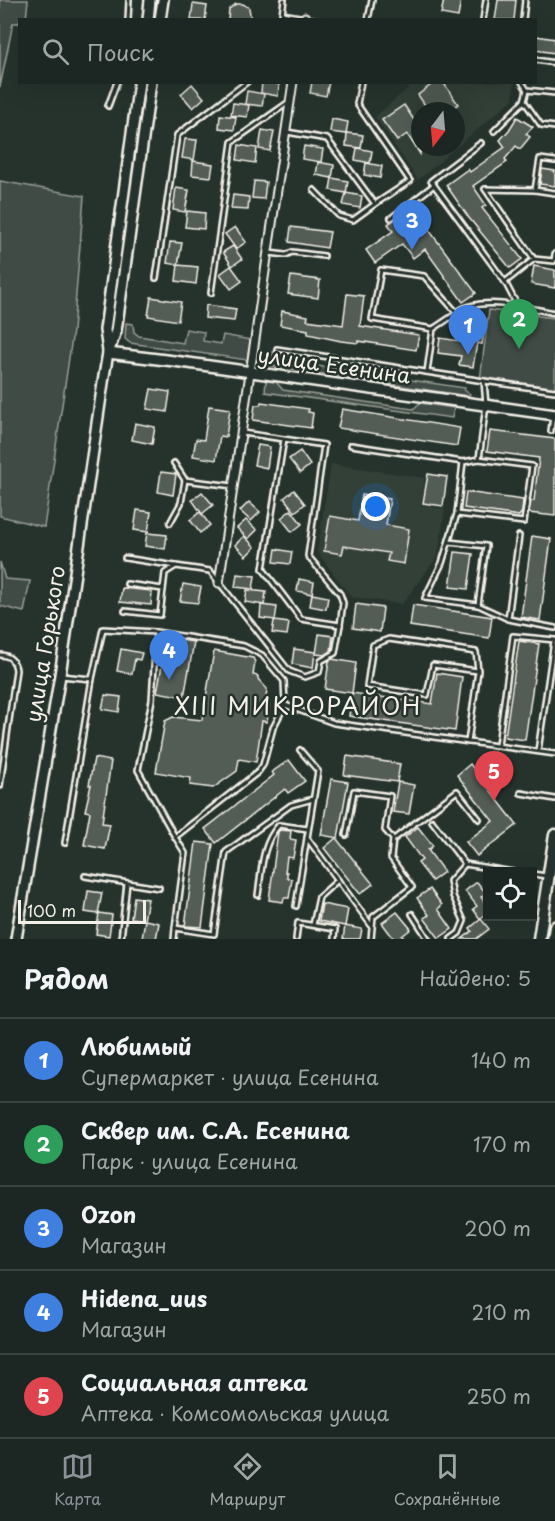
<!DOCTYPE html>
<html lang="ru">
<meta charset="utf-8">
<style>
body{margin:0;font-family:"Playpen Sans",sans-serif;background:#252e2a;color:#f1f3f6}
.controls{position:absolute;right:18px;bottom:18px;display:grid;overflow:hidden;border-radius:0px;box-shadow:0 6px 24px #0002}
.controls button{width:54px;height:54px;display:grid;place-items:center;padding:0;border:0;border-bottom:2px solid #3a4340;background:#1c2622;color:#f1f3f6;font:30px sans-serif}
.compass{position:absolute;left:411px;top:102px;width:54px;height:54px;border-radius:50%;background:#1c2622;box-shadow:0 6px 24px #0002;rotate:196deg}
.scale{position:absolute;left:18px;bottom:15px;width:128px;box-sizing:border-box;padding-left:6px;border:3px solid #f4f1e8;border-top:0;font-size:16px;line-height:21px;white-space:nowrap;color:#f4f1e8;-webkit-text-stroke:4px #26332d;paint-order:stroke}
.you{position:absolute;left:376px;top:507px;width:21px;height:21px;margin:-15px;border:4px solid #fff;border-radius:50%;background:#1a73e8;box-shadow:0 0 0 9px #1a73e833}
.badge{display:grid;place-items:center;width:39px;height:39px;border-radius:50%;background:#8c9099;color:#fff;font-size:20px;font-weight:700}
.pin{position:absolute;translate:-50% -50px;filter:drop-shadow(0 2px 3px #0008)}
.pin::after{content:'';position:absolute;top:32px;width:21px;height:18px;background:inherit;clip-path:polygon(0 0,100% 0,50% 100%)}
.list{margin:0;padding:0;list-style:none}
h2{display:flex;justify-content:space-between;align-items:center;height:78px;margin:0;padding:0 24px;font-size:26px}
h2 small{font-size:20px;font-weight:400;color:#a0a5a5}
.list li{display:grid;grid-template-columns:39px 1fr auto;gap:18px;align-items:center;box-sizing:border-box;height:84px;padding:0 24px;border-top:2px solid #3a4340}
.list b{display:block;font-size:22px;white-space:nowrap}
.list p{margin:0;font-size:20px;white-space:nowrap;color:#a0a5a5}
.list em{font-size:20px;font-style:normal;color:#a0a5a5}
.icon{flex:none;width:33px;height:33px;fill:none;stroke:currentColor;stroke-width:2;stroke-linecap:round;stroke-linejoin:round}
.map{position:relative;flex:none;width:555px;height:939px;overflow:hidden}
.search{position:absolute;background:#1c2622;box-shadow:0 6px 24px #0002;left:18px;right:18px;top:18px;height:66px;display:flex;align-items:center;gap:15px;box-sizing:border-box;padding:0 21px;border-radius:0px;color:#a0a5a5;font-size:22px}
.sheet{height:498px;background:#1c2622}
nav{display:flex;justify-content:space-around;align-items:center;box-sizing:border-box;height:84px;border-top:2px solid #3a4340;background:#1c2622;font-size:16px;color:#a0a5a5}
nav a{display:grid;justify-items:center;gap:3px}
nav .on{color:#8c9099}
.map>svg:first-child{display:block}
.built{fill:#333f39;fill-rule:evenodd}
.green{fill:#414b45;stroke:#9a9e96;stroke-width:1.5}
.building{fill:#525c55;stroke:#f4f1e8;stroke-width:1.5}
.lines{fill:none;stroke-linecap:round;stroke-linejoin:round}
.lane-casing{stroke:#f4f1e8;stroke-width:8}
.street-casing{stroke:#f4f1e8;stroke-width:11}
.secondary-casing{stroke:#f4f1e8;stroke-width:14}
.primary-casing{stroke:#f4f1e8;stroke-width:15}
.lane{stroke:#26332d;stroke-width:3}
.street{stroke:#26332d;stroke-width:7}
.secondary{stroke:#26332d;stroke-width:9}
.primary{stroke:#26332d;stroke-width:10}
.labels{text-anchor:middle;stroke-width:5;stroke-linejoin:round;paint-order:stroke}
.street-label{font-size:21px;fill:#f4f1e8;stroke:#26332d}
.quarter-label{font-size:24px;letter-spacing:1.5px;fill:#f4f1e8;stroke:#26332d}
</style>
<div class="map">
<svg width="555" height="939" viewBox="0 0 555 939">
<rect width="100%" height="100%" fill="#26332d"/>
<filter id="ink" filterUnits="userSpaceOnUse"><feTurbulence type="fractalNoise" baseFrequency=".0167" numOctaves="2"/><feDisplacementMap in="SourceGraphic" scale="12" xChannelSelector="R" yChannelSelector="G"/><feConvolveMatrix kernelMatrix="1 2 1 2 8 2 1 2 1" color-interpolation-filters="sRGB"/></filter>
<g filter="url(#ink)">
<g class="built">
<path d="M514,82L513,99L418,180L375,117L414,83ZM420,111H456V147H420Z"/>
<path d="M331,464L425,478L421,505L445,509L438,556L402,604L351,597L317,552Z"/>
</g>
<g class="green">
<path d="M0,0H28L26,19L20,20L19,23H13L0,87Z"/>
<path d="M0,181L84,196L73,331L44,527L0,516Z"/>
<path d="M489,310L555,318V391L480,380Z"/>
<path d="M126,323L133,324L134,332L139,336L183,343L186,329L204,332L203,341L221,344L223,335L251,340L247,360L130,343L125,339Z"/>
<path d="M273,352L284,354L283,361L465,388L464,390L470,394L468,396L271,366Z"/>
<path d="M266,381L276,382L283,390L413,409L420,403L454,408L452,418L265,392Z"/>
<path d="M0,562L5,579L30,581L24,612L0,606Z"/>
</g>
<g class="building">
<path d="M444,0H461L458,17L441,14Z"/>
<path d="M498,0H516L514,20H495Z"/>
<path d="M193,4L207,6L205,20H191Z"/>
<path d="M236,4H243L249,8L251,20H228L229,9Z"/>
<path d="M536,36L555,39V53L536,50Z"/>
<path d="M262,82L279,84L278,96L261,93Z"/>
<path d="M312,82H329L326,96L310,93Z"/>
<path d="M435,82H443L458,104L448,111H429L418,95Z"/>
<path d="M192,84L204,98L193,108L181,94Z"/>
<path d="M247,91L264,94L262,106L245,104Z"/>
<path d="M233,103L249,105L247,117L231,115Z"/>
<path d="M404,105L420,129V154L407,134L397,141L382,120Z"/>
<path d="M220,115L236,117L234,130L219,128Z"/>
<path d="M517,117L533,127L526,134L530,137L520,149L516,146L505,159L507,162L473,186L486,205L482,208L522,259L510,268L469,218L446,185L468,169L470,172L505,147L500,140L509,130Z"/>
<path d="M332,119L348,122L346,134L330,132Z"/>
<path d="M262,130L274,132L270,151L259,149Z"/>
<path d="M347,133L363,135L361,148L346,146Z"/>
<path d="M185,139L197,140L194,160L182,158Z"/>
<path d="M239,145L257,148L255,163L237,160Z"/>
<path d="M304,146L323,149L321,162L302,159Z"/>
<path d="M357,148L372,151L370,163L355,160Z"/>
<path d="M193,161L213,164L211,177L192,175Z"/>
<path d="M318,162L334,165L332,178L316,175Z"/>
<path d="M366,163L382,166L380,178L364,175Z"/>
<path d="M542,169L555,171V186L540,184Z"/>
<path d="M332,178L348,181L346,193L330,190Z"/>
<path d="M254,181L266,182L264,199L252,198Z"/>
<path d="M176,188L189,190L185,212L173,210Z"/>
<path d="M346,193L362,196L360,208L343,205Z"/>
<path d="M233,195L249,197L248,210L231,209Z"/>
<path d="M412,207L476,293L463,302L425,249L413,258L402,244L375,263L366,250L393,231L388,224Z"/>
<path d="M187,211L205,213L204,229L185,227Z"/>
<path d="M235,227L246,242L236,249L225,234Z"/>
<path d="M291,227L330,232L327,248L289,242Z"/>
<path d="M170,242L182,243L178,265L167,263Z"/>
<path d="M233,246L242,259L232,266L223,252Z"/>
<path d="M178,265L198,267L196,284L176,281Z"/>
<path d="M231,266L242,281L231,289L220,274Z"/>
<path d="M534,266L555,270V288L531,284Z"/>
<path d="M291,276L320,280L318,298L288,294Z"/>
<path d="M347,294L364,296L360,326L419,335L416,350L358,341V343L341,341L308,334V330L280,325L282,311L308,316L307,320L343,325Z"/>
<path d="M151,297L181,302L178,321L148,316Z"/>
<path d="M206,305L236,309L234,321L205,318Z"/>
<path d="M470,317L486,320L482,344L477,343L473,367L459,365L461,356L438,353L440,338L466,342Z"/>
<path d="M151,389L170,392L167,412L147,409Z"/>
<path d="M261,402L309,409L308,412L313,413L311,428L253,420L255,405H260Z"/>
<path d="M209,406L230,409L226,437L220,436L216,460L193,456L196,439L204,440Z"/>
<path d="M342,409L460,428L457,446L338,428Z"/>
<path d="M135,423L155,427L152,444L132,440Z"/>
<path d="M490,431L555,439V516L529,513L531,501H534L539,458L487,451Z"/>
<path d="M258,445L270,447L267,468L254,465Z"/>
<path d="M300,451L310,465L300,473L289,459Z"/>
<path d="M161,472L176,474L173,495L158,492Z"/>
<path d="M428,474L447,477L443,506L423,503Z"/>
<path d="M294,490L305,504L295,512L284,498Z"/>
<path d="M202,492L213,505L202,514L192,500Z"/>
<path d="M466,492L523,500L522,512L519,516L464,508Z"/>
<path d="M362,495L390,499L386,525L409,529L404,564L387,561L389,553L344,546L342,554L324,551L330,516L358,521Z"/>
<path d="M249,502L260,512L251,521L240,511Z"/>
<path d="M137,510L151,512L148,532L134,530Z"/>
<path d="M291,510L302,524L292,532L281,518Z"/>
<path d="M200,512L210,525L200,533L190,520Z"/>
<path d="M246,520L257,530L248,539L237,528Z"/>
<path d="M147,533L167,535L165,549L145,546Z"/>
<path d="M244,536L255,547L246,556L235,545Z"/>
<path d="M532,536L551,539L540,620L521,617Z"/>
<path d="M276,549L292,552L290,564L274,562Z"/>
<path d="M455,552L473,554L468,589L450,587Z"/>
<path d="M237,574L255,576L253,589L235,587Z"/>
<path d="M299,579L314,582L312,594L297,591Z"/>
<path d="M183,584L201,587L198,603L180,601Z"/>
<path d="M122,588L152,591L151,605L120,602Z"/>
<path d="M247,590L266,592L264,605L245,602Z"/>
<path d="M312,594L328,597L326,609L310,606Z"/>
<path d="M356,604L383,608L380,632L353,628Z"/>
<path d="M261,605L277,607L275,620L260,618Z"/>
<path d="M413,605L492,617L489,638L410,626Z"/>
<path d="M274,621L289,623L287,635L272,633Z"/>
<path d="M319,634L333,636L331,651L325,655L316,654Z"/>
<path d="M167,638L194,642L184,697L157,692Z"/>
<path d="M519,641L539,644L525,740L505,737Z"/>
<path d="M121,649L142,653L140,660L135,659L132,674L117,671Z"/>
<path d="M294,649L315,652L313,668L292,664Z"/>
<path d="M214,651L253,658L255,662L253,675L258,676V679L267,689L265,705H269L267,722L262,721L256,762L239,759L237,771L213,788L190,785L191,778L156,772L165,721L173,717L202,720Z"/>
<path d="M332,659L356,663L352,693L325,689L329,661Z"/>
<path d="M437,673L462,677L455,731L349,716L352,693L432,704Z"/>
<path d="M105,695L121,697L119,712L102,709Z"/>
<path d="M347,756L400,764L397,782L344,775Z"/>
<path d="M94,758L111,761L102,823L110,824L105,849L84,845L90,812L85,811L91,785H89Z"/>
<path d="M289,760L305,781L288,793L285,789L216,843L205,829L274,775L272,772Z"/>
<path d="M470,764L517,825L477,856L466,842L493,821L457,775Z"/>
<path d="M331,779L348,782L338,838L321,835Z"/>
<path d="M398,782L414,785L409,814L393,812Z"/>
<path d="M418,827L433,846L428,850L444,872L432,881L418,863L422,860L405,837Z"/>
<path d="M280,830L291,831L290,839L296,840L293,858L287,857L285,872H287V878L292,879L289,898H284L283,902L269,900L278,832Z"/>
<path d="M336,838L373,884L360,894L324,848Z"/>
<path d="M196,842L213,844L202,927L185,926Z"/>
<path d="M477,882L486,893L481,897L488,906V914L480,919L473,909L477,906L465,891Z"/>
<path d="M430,889L442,905L438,909L452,929L439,938L424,918L429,915L417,898Z"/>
<path d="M88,891L102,893L98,914L85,912Z"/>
<path d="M134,897L148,899L144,920L131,918Z"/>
<path d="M322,904L348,909L345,926L319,921Z"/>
<path d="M397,912L411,929L402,936L405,939H394L382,923Z"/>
<path d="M99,913L112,915L109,936L96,934Z"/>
<path d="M481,919L489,929L476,939H462L472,931L470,928Z"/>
<path d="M145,920L159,923L156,939H142Z"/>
<path d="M345,926L362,929L360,939H343Z"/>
</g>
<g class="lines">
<g class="lane-casing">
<g id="lane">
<path d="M284,0L282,14L317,20"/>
<path d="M128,20L129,0"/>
<path d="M368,20L372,0"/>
<path d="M483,20L486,0"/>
<path d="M523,20L525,0"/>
<path d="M536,60L555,63"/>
<path d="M361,82L357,104L410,181L375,204"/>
<path d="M522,82L527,90"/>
<path d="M524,101L541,125L555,127"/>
<path d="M108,106L117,82"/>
<path d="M494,131L524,101L527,90L555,93"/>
<path d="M287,132L327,139L375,204L353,220L339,216L314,190"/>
<path d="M481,143L431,181L505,282"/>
<path d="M535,190L540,159L555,161"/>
<path d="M391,218L434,185"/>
<path d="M269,253L286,255L292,252L324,256"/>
<path d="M534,259L485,189L535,190L555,193"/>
<path d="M156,278L177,135L247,82"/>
<path d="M211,293L232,142L289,102"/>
<path d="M518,307L505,282L534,259L554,261L555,254"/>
<path d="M457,312C481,295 528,308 555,313"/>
<path d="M277,349L484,381L486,405L479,459L532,466L524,522L457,514"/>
<path d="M427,372L433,329L372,319L381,270L424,276L457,313L433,329"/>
<path d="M484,381L555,391"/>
<path d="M551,431L553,416"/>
<path d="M243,433L324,445L308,556L340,594L343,603L340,625L301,619L263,569L284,439"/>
<path d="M351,445L463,462"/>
<path d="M479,459L463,462L457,514L442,563L425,598L478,605L508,619L555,628"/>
<path d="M174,463L185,480"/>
<path d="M170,523L181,503L185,480L233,486"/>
<path d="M449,542L486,546L478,605"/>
<path d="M125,558L176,566"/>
<path d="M127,584L163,589"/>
<path d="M125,611L160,615L165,573L176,566L210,571L289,671L305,677L319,672L321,661L335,653L340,625"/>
<path d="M508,619L519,536"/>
<path d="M156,633L152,700L138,770L175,837L258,772L263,765L273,728L285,705"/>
<path d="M0,655C9,655 15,661 16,670L0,786"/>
<path d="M61,676L92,679"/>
<path d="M468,742L478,671L476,652L389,639L373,645L367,686L427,695L433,665L478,671"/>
<path d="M498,745L513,636L555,640"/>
<path d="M300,750L318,771L307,838L371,925"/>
<path d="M538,751L554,641"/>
<path d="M521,793L555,799"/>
<path d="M432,821L465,864L450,881L453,896L464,921L459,933L451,939"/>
<path d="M346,835L354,791L390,796L385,830L393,839L391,858L412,887L373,917L371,939"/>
<path d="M175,837L185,853L175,928"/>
<path d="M394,839L457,791L479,819"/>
<path d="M65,843L92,679L103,629L156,632L244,646L262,655L284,681L285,705L334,723L555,754"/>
<path d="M465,864L513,872"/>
<path d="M532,874L547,876"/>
<path d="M85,876L159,888"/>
<path d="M258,895C262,870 261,845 279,825L308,829"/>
<path d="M296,906L307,838"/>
<path d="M412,914L428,939"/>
<path d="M313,925L319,897L338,880"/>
<path d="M121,939L127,883"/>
<path d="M174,939L175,928L214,934L226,852L291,805L313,799"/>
<path d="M296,939L298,923L335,929L334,939"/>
</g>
</g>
<g class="street-casing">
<g id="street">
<path d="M304,20L305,17"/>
<path d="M219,583L293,82"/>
</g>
</g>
<g class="secondary-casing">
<g id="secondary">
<path d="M148,20L150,0"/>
<path d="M160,20L163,0"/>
<path d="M108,351L105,330L139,82"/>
<path d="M108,353L174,361L555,415"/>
<path d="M16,939L60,675L104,376L108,353L116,331L151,82"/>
</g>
</g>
<g class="primary-casing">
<g id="primary">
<path d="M539,939L555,835"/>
<path d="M553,939L555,927"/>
</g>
</g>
<use href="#lane" class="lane"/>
<use href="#street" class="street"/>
<use href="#secondary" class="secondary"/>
<use href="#primary" class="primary"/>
</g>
</g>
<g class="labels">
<g class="street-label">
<text transform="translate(334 366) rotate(8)" y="7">улица Есенина</text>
<text transform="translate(46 644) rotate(-81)" y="7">улица Горького</text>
</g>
<g class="quarter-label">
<text x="298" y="715">XIII МИКРОРАЙОН</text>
</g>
</g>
</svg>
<div class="controls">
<button><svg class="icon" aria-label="locate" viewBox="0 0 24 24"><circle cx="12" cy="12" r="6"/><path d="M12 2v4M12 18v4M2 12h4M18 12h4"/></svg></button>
</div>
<svg class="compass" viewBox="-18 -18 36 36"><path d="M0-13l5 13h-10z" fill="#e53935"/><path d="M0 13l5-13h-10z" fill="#a0a5a5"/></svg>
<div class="scale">100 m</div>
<div class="you"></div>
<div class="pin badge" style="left:468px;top:355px;background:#3f7fe0">1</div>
<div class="pin badge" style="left:519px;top:349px;background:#2e9e5b">2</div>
<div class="pin badge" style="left:412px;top:250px;background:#3f7fe0">3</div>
<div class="pin badge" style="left:169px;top:680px;background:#3f7fe0">4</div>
<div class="pin badge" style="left:494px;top:801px;background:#e0444e">5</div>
<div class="search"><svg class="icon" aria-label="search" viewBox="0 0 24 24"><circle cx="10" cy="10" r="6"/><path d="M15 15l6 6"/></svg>Поиск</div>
</div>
<section class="sheet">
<h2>Рядом<small>Найдено: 5</small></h2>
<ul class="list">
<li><span class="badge" style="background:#3f7fe0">1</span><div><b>Любимый</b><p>Супермаркет · улица Есенина</p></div><em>140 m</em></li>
<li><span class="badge" style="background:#2e9e5b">2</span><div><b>Сквер им. С.А. Есенина</b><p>Парк · улица Есенина</p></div><em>170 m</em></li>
<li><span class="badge" style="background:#3f7fe0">3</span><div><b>Ozon</b><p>Магазин</p></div><em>200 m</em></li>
<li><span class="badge" style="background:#3f7fe0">4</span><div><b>Hidena_uus</b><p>Магазин</p></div><em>210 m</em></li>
<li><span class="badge" style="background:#e0444e">5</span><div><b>Социальная аптека</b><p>Аптека · Комсомольская улица</p></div><em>250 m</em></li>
</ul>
</section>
<nav>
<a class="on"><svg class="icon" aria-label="map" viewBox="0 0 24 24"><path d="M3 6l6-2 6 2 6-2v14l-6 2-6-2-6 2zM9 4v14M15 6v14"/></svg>Карта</a>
<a><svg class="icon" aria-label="directions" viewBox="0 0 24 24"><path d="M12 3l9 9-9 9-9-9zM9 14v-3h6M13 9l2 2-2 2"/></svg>Маршрут</a>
<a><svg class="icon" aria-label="saved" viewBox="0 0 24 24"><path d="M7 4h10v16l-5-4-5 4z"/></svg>Сохранённые</a>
</nav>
